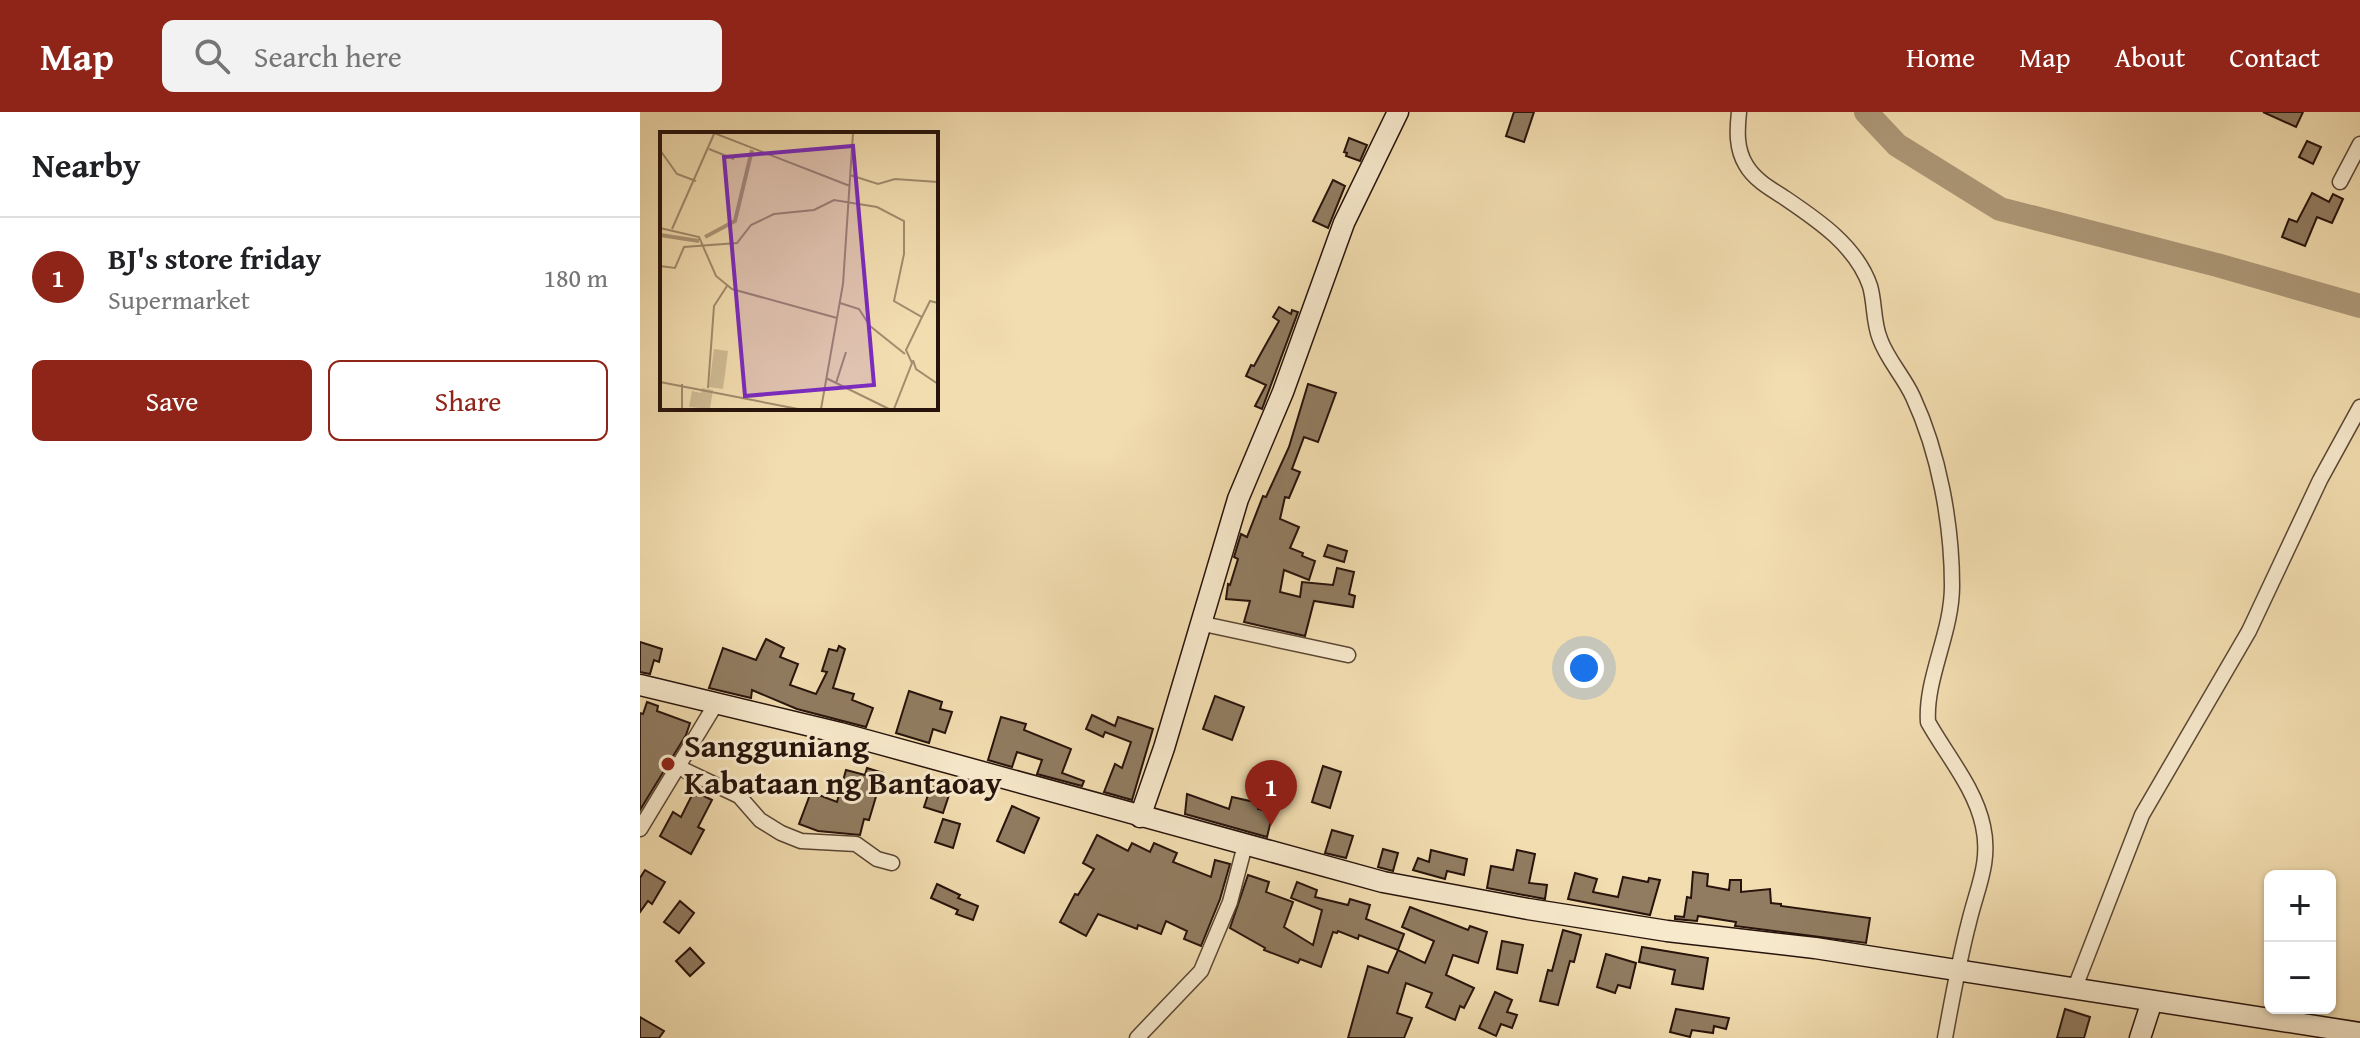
<!DOCTYPE html>
<meta charset="utf-8">
<style>
body{margin:0;font-family:"Gentium Book Plus",serif;background:#f2f2f2;color:#202124}
.controls{position:absolute;right:24px;bottom:24px;display:grid;overflow:hidden;border-radius:12px;box-shadow:0 2px 6px #0004}
.controls button{width:72px;height:72px;display:grid;place-items:center;padding:0;border:0;border-bottom:2px solid #e0e0e0;background:#fff;color:#202124;font:40px sans-serif}
.you{position:absolute;left:944px;top:556px;width:28px;height:28px;margin:-20px;border:6px solid #fff;border-radius:50%;background:#1a73e8;box-shadow:0 0 0 12px #1a73e833}
.badge{display:grid;place-items:center;width:52px;height:52px;border-radius:50%;background:#8f2418;color:#fff;font-size:26px;font-weight:700}
.pin{position:absolute;translate:-50% -66px;filter:drop-shadow(0 2px 4px #0008)}
.pin::after{content:'';position:absolute;top:42px;width:28px;height:24px;background:inherit;clip-path:polygon(0 0,100% 0,50% 100%)}
.list{margin:0;padding:0;list-style:none}
h2{display:flex;justify-content:space-between;align-items:center;height:104px;margin:0;padding:0 32px;font-size:34px}
h2 small{font-size:26px;font-weight:400;color:#757577}
.list li{display:grid;grid-template-columns:52px 1fr auto;gap:24px;align-items:center;box-sizing:border-box;height:120px;padding:0 32px;border-top:2px solid #e0e0e0}
.list b{display:block;font-size:30px;white-space:nowrap}
.list p{margin:0;font-size:26px;white-space:nowrap;color:#757577}
.list em{font-size:26px;font-style:normal;color:#757577}
.actions{display:flex;gap:16px;padding:24px 32px}
.actions a{flex:1;padding:18px 0;border:2px solid #8f2418;border-radius:12px;text-align:center;font-size:28px;color:#8f2418}
.actions .main{background:#8f2418;color:#fff}
.icon{flex:none;width:44px;height:44px;fill:none;stroke:currentColor;stroke-width:2;stroke-linecap:round;stroke-linejoin:round}
.map{position:relative;flex:none;width:1720px;height:926px;overflow:hidden}
header{display:flex;align-items:center;gap:48px;box-sizing:border-box;height:112px;padding:0 40px;background:#8f2418;color:#fff}
header strong{font-size:38px}
nav{display:flex;gap:44px;margin-inline-start:auto;font-size:28px}
.search{width:560px;height:72px;background:#f2f2f2;display:flex;align-items:center;gap:20px;box-sizing:border-box;padding:0 28px;border-radius:12px;color:#757577;font-size:30px}
main{display:flex}
aside{flex:1;background:#fff}
.map>svg:first-child{display:block}
.lines{fill:none;stroke-linecap:round;stroke-linejoin:round}
.river{stroke:#ad9878;stroke-width:24}
.building{fill:#917c61;stroke:#27130b;stroke-width:2}
.street-casing{stroke:#5a4634;stroke-width:17}
.secondary-casing{stroke:#27130b;stroke-width:23}
.street{stroke:#f7e9cc;stroke-width:14}
.secondary{stroke:#f7e9cc;stroke-width:20}
.poi-dot{fill:#8f2418;stroke:#f7e9cc;stroke-width:3}
.labels{text-anchor:middle;stroke-width:6;stroke-linejoin:round;paint-order:stroke}
.poi-label{font-size:32px;font-weight:bold;fill:#27130b;stroke:#f7e9cc;text-anchor:start}
.inset-river{fill:none;stroke:#ad9878;stroke-width:4}
.inset-road{fill:none;stroke:#a18c6e;stroke-width:2}
.view{fill:#7b2cbf;fill-opacity:0.15;stroke:#7b2cbf;stroke-width:4}
.inset-edge{fill:none;stroke:#27130b;stroke-width:4}
</style>
<header>
<strong>Map</strong>
<div class="search"><svg class="icon" aria-label="search" viewBox="0 0 24 24"><circle cx="10" cy="10" r="6"/><path d="M15 15l6 6"/></svg>Search here</div>
<nav><a>Home</a><a>Map</a><a>About</a><a>Contact</a></nav>
</header>
<main>
<aside>
<h2>Nearby<small></small></h2>
<ul class="list">
<li><span class="badge">1</span><div><b>BJ's store friday</b><p>Supermarket</p></div><em>180 m</em></li>
</ul>
<div class="actions"><a class="main">Save</a><a>Share</a></div>
</aside>
<div class="map">
<svg width="1720" height="926" viewBox="0 0 1720 926">
<rect width="100%" height="100%" fill="#f2ddb0"/>
<filter id="stains"><feTurbulence type="fractalNoise" baseFrequency=".0025" numOctaves="4"/><feColorMatrix values="0 0 0 0 .2 0 0 0 0 .09 0 0 0 0 .02 0 0 0 .5 -.17"/></filter>
<radialGradient id="worn" r=".72"><stop offset=".6" stop-color="#630" stop-opacity="0"/><stop offset="1" stop-color="#630" stop-opacity=".3"/></radialGradient>
<g class="lines">
<path class="river" d="M1226,0L1257,33L1360,97L1577,153L1720,194"/>
</g>
<g class="building">
<path d="M874,0H894L884,30L866,24Z"/>
<path d="M1623,0H1663L1656,15Z"/>
<path d="M709,26L727,33L720,49L706,44L707,41L704,40Z"/>
<path d="M1667,29L1681,35L1673,52L1659,45Z"/>
<path d="M693,68L705,74L688,116L673,109Z"/>
<path d="M1672,81L1689,90L1693,82L1703,87L1692,111L1677,105L1665,134L1642,125L1649,107L1657,110Z"/>
<path d="M639,195L651,202L652,198L658,200L622,297L615,294L626,273L606,264L611,253L614,254L620,243L639,209L633,205Z"/>
<path d="M668,272L696,281L678,330L664,325L652,357L660,360L649,386L645,385L640,407L659,415L650,436L663,441L662,444L675,449L669,468L644,458L640,480L660,485L662,470L693,473L697,456L714,460L709,482L715,484L713,495L674,489L665,524L604,510L610,489L586,487L588,472L590,473L598,447L594,445L601,422L607,425L623,384L626,385L649,335Z"/>
<path d="M688,433L707,439L704,450L684,444Z"/>
<path d="M126,527L144,536L140,545L158,552L150,573L176,582L187,560L182,559L189,537L197,539L199,534L205,537L193,576L214,582L212,588L233,596L226,615L157,597L112,578L111,586L69,576L83,536L116,548Z"/>
<path d="M0,530L22,537L19,550L14,548L10,562L0,560Z"/>
<path d="M269,579L302,590L300,597L312,600L305,621L293,617L289,631L256,621Z"/>
<path d="M575,584L604,595L592,628L563,617Z"/>
<path d="M7,590L18,594L17,599L50,611L46,623L0,698V601L3,602Z"/>
<path d="M452,603L475,614L478,605L513,617L492,688L464,680L475,652L482,656L491,630L465,620L463,625L446,617Z"/>
<path d="M361,605L386,612L384,618L431,637L422,661L444,669L442,674L397,662L402,648L377,640L372,655L348,648Z"/>
<path d="M683,654L701,660L690,696L672,690Z"/>
<path d="M227,656L243,661L229,708L224,707L220,723L178,719L159,712L171,680L197,690L206,658L225,663Z"/>
<path d="M291,674L310,680L303,701L284,695Z"/>
<path d="M54,679L72,688L58,715L64,718L51,742L20,724L33,700L41,705Z"/>
<path d="M547,682L589,697L592,685L619,691L618,697L633,700L627,725L545,702Z"/>
<path d="M372,694L399,706L384,741L357,729Z"/>
<path d="M303,707L320,712L313,736L295,730Z"/>
<path d="M692,718L713,724L706,746L685,741Z"/>
<path d="M457,723L488,739L492,731L510,740L514,731L537,741L533,750L571,765L575,748L590,752L580,787L561,834L544,827L547,819L526,809L521,822L498,813L497,817L458,802L446,824L420,810L435,782L438,783L454,757L443,751Z"/>
<path d="M743,737L758,741L753,759L738,755Z"/>
<path d="M791,738L827,747L824,763L807,759L805,767L773,758L778,746L789,750Z"/>
<path d="M877,738L895,742L889,771L907,773L905,787L847,776L851,754L873,758Z"/>
<path d="M5,758L25,770L12,792L8,789L0,800V766Z"/>
<path d="M1053,760L1068,762L1067,774L1089,778L1090,768H1101V780L1130,777L1131,791L1141,792V794L1230,806L1226,831L1095,814L1096,810L1058,804L1057,809L1035,807V804L1044,805L1047,785L1051,786Z"/>
<path d="M935,761L957,767L953,780L978,785L983,765L1008,770L1009,766L1020,768L1010,803L928,787Z"/>
<path d="M608,763L629,770L626,780L653,790L644,815L673,833L682,798L651,786L657,770L677,778L675,785L708,793L710,787L730,793L726,807L764,822L758,838L719,823L718,827L698,819L697,821L693,820L681,855L660,847L658,851L624,838L625,836L590,816Z"/>
<path d="M297,772L320,783L318,786L338,794L333,808L316,802L318,798L291,786Z"/>
<path d="M40,789L54,801L39,821L24,810Z"/>
<path d="M770,795L828,818L830,814L847,820L838,851L813,843L806,863L834,876L824,896L820,894L815,908L786,895L792,881L766,871L757,901L772,906L764,926H708L728,854L748,861L758,838L785,851L794,829L762,815Z"/>
<path d="M923,818L941,823L934,850L930,849L918,893L900,889L908,858L912,859Z"/>
<path d="M862,829L883,833L877,861L857,857Z"/>
<path d="M1002,835L1068,846L1063,877L1032,872L1035,858L999,850Z"/>
<path d="M50,836L64,851L50,864L36,849Z"/>
<path d="M966,842L996,851L990,876L978,873L975,881L957,875Z"/>
<path d="M855,880L872,888L867,900L877,903L872,916L861,912L856,924L839,916Z"/>
<path d="M1036,897L1089,906L1086,917L1074,914L1073,921L1052,918L1050,925L1030,920Z"/>
<path d="M1425,897L1450,905L1444,926H1417Z"/>
<path d="M0,905L24,919L19,926H0Z"/>
</g>
<g class="lines">
<g class="street-casing">
<g id="street">
<path d="M1099,0C1097,18 1096,37 1106,53C1114,67 1129,76 1142,84C1176,107 1216,133 1230,174C1235,191 1233,210 1240,227C1247,247 1264,265 1273,285C1299,341 1312,412 1312,474C1312,521 1285,567 1288,610C1307,644 1335,676 1343,714C1351,750 1337,776 1329,810C1319,848 1312,888 1305,926"/>
<path d="M1700,70L1720,32"/>
<path d="M559,511L708,543"/>
<path d="M38,655L99,684L120,708L141,721L161,729L216,732L237,747L252,751"/>
<path d="M0,717L77,590"/>
<path d="M1434,878L1502,703L1609,519L1680,368L1720,295"/>
<path d="M497,926L561,859L590,790L605,733"/>
</g>
</g>
<g class="secondary-casing">
<g id="secondary">
<path d="M0,573L200,621L743,770L888,797L1027,819L1175,836L1720,921"/>
<path d="M500,705L524,636L598,387L643,280L704,111L758,0"/>
<path d="M1500,926L1512,889"/>
</g>
</g>
<use href="#street" class="street"/>
<use href="#secondary" class="secondary"/>
</g>
<circle class="poi-dot" cx="28" cy="652" r="8"/>
<g class="labels">
<g class="poi-label">
<text x="44" y="645">Sangguniang<tspan x="44" dy="37">Kabataan ng Bantaoay</tspan></text>
</g>
</g>
<g transform="translate(20 20)">
<rect width="278" height="278" fill="#f2ddb0"/>
<path d="M54,217L68,219L63,257L49,255ZM42,256L53,258L50,277L29,275L32,259L41,261Z" fill="#cfbb94"/>
<path class="inset-river" d="M0,103L39,109M45,105L75,89L92,18"/>
<path class="inset-road" d="M54,1L190,54M49,17L74,27M0,18L17,42L36,49M190,43L218,52L235,47L278,50M0,96L39,105L56,144L72,157L177,186M12,97L54,2M0,134L15,136L24,115L77,111L91,93L114,82L154,78L174,68L217,75L244,89V122L234,169L262,185L270,169L278,171M180,171L199,177L210,194L245,222M253,228L256,237L278,252M166,246L229,277M0,250L138,277M176,251L186,220M48,256L54,174L67,154M22,277V252M161,277L183,152L193,1M234,277L252,231L246,218L262,185"/>
<path class="view" d="M193,14L214,253L85,264L64,25Z"/>
<rect width="278" height="278" class="inset-edge"/>
</g>
<rect width="100%" height="100%" filter="url(#stains)"/>
<rect width="100%" height="100%" fill="url(#worn)"/>
</svg>
<div class="controls">
<button>+</button>
<button>−</button>
</div>
<div class="you"></div>
<div class="pin badge" style="left:631px;top:714px">1</div>
</div>
</main>
